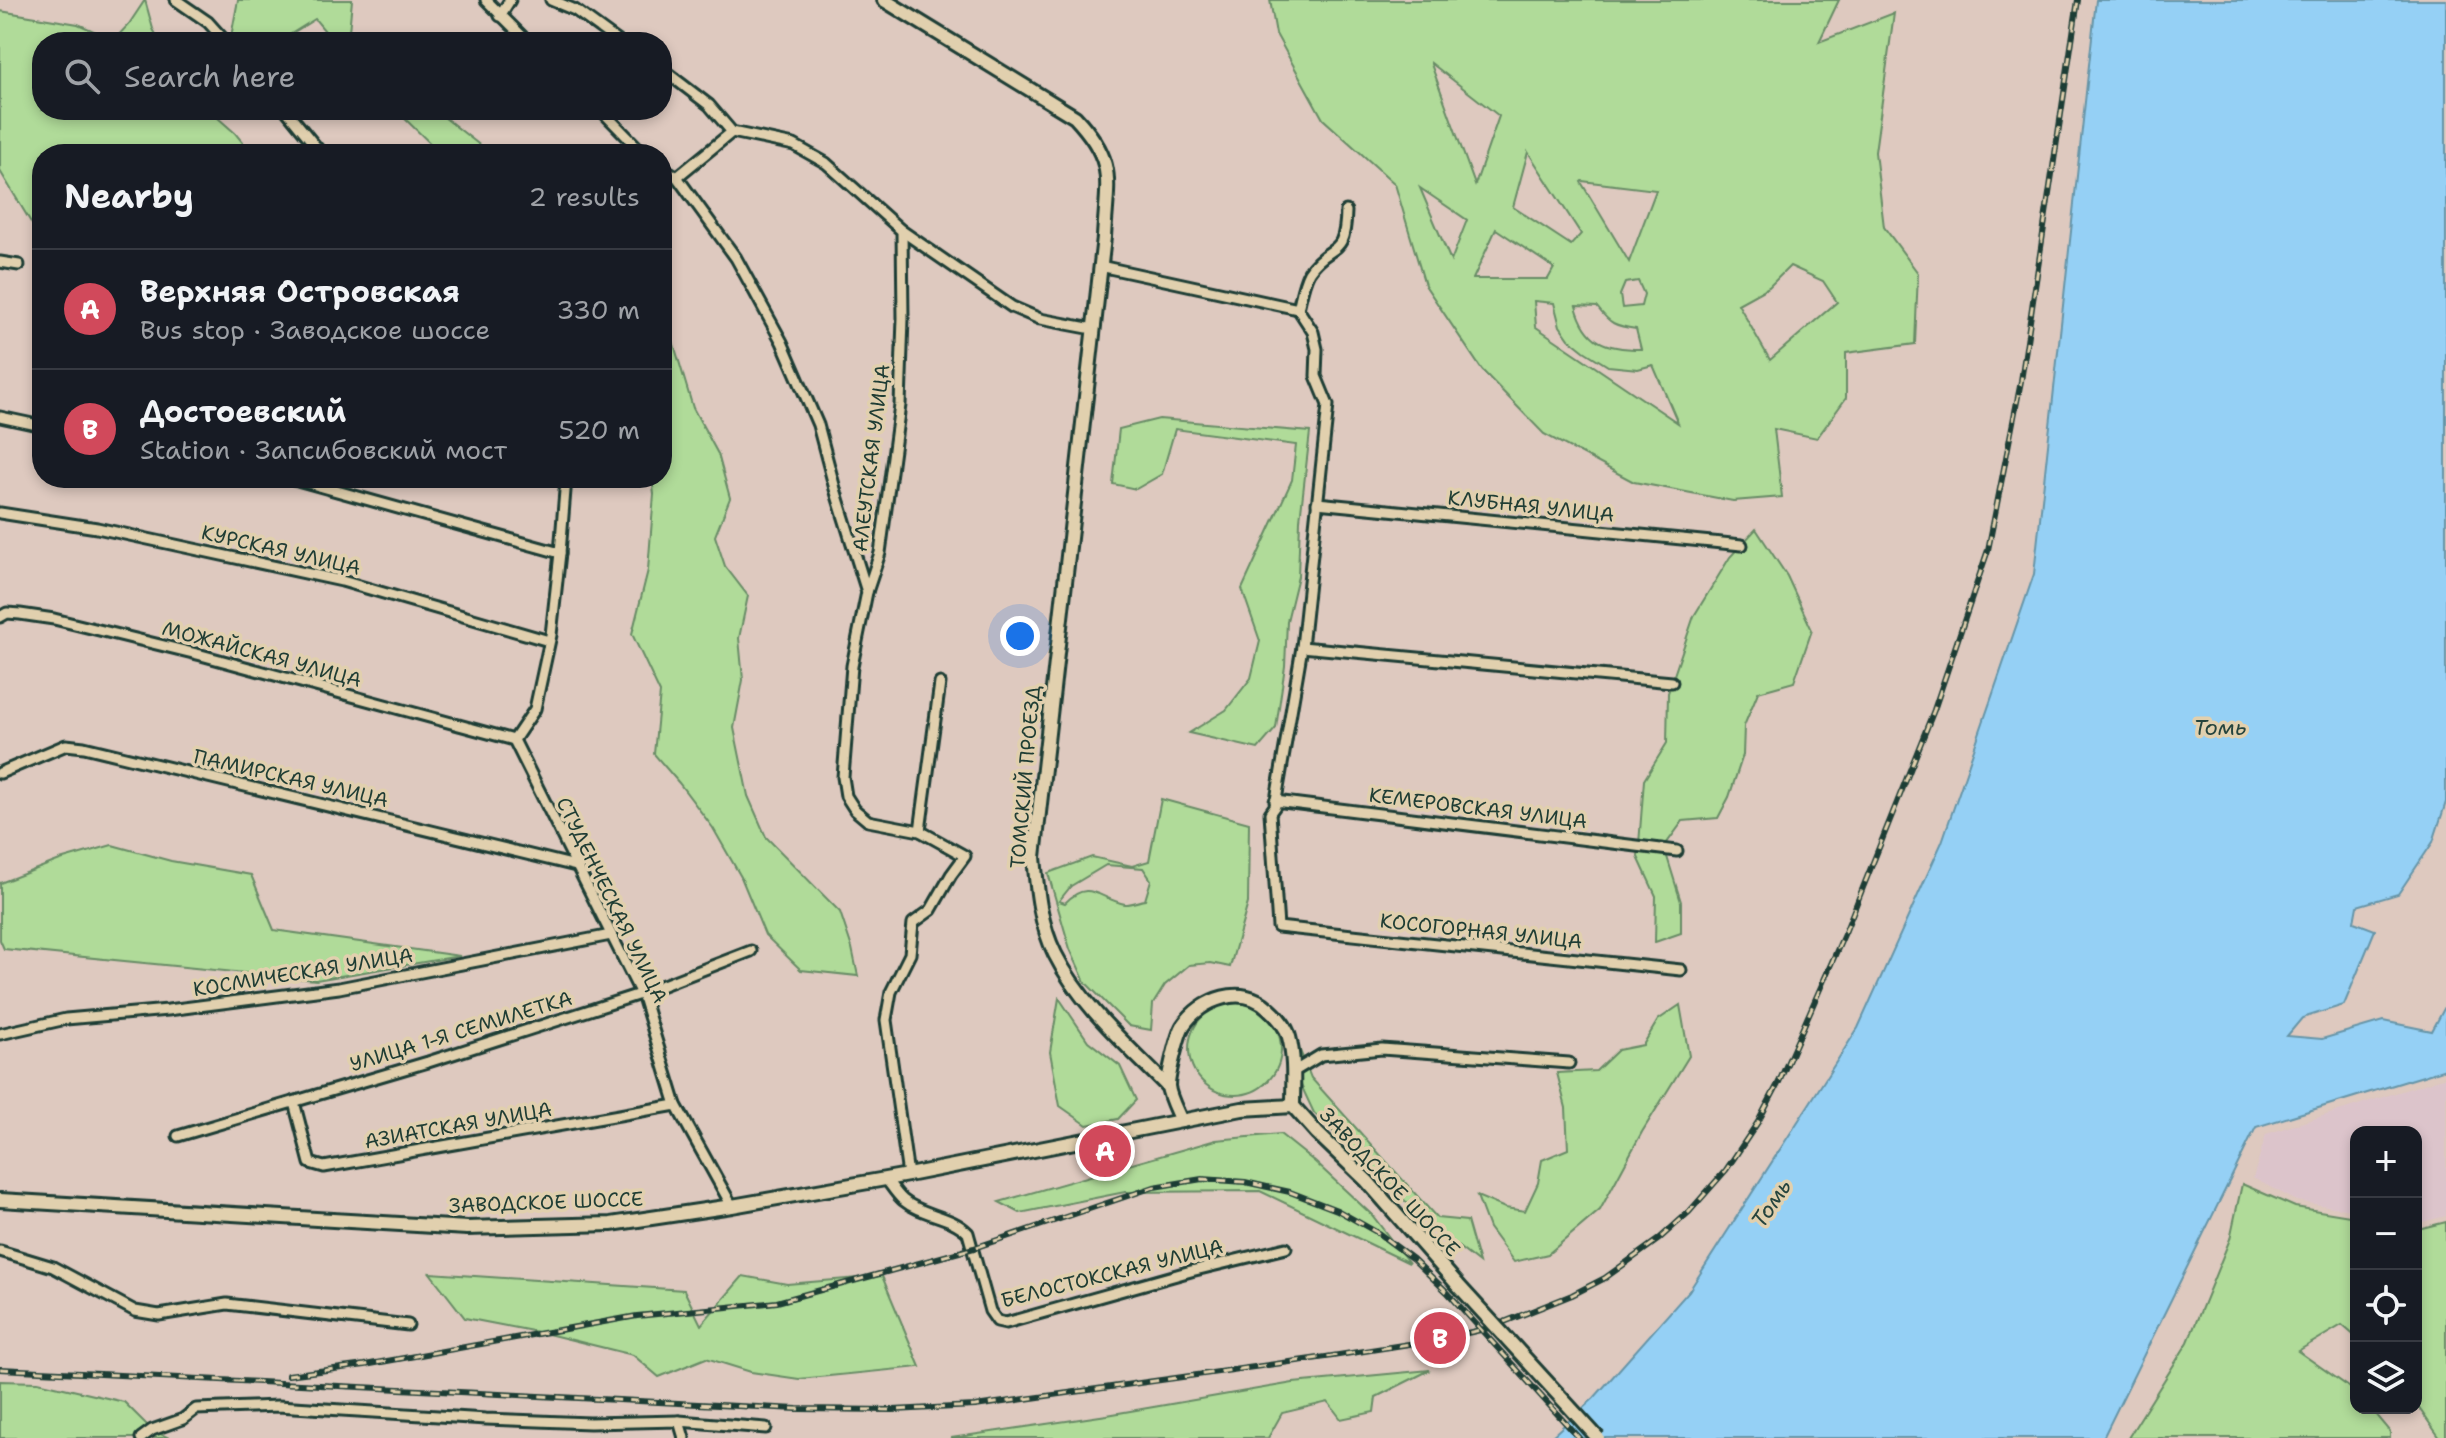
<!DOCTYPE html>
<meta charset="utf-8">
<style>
body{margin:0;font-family:"Shantell Sans",sans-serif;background:#242831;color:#f1f3f6}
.controls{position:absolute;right:24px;bottom:24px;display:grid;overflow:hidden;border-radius:16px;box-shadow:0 4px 12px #0003}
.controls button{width:72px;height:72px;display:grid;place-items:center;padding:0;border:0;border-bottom:2px solid #363941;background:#171b24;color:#f1f3f6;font:40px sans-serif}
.you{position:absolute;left:1020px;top:636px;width:28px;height:28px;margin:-20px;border:6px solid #fff;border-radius:50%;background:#1a73e8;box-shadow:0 0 0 12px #1a73e833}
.badge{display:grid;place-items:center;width:52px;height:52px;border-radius:50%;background:#d1495b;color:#fff;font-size:26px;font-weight:700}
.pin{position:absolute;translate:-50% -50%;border:4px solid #fff;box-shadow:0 2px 8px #0006}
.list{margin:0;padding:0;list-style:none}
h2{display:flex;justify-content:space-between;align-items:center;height:104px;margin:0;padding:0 32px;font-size:34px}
h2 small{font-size:26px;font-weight:400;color:#9ea1a6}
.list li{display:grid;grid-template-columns:52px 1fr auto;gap:24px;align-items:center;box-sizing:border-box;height:120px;padding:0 32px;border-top:2px solid #363941}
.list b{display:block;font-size:30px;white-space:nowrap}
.list p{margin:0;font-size:26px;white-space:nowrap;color:#9ea1a6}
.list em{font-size:26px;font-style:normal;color:#9ea1a6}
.icon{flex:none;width:44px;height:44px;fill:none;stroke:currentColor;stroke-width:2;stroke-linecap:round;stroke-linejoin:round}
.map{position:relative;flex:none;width:2446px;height:1438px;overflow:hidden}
.search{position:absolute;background:#171b24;box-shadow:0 4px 12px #0003;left:32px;top:32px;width:640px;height:88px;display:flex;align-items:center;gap:20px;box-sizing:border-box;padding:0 28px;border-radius:32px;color:#9ea1a6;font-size:30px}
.panel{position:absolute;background:#171b24;box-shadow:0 4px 12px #0003;left:32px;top:144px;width:640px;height:344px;border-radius:32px}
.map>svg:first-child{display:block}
.built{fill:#dcc4cb}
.green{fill:#b0db99;stroke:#688c66;stroke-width:2;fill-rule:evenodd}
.water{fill:#95d0f5;stroke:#6695a8;stroke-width:2}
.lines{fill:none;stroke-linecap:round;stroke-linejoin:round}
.street-casing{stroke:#1f3d34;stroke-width:15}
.secondary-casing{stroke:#1f3d34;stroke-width:18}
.street{stroke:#e1d0ae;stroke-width:9}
.secondary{stroke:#e1d0ae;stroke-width:12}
.rail-casing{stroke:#1f3d34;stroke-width:6}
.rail{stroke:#e1d0ae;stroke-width:3;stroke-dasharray:9;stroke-linecap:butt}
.secondary-bridge-casing{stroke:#1f3d34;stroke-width:18;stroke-linecap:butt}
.secondary-bridge{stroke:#e1d0ae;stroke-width:12}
.labels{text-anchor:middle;stroke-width:7;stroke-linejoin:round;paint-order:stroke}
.street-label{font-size:20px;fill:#1f3d34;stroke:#e1d0ae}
.water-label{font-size:22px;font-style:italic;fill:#25443e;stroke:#e1d0ae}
</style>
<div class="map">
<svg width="2446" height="1438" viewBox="0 0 2446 1438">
<rect width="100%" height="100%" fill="#dec9bf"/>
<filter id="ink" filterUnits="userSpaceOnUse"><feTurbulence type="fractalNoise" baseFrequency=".0125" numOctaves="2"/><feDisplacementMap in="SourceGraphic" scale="16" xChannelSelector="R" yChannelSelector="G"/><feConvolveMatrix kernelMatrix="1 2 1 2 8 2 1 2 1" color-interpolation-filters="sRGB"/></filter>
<g filter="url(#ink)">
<path class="built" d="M2446,1077V1216L2422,1222L2416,1221V1132H2356V1211L2297,1201L2253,1178L2266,1134Z"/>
<g class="green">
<path d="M145,0L153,29L160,42H42V110H209L235,133L252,154H42V220L32,224L0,171V11L78,24L114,40L129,24Z"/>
<path d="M238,0H352L348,42H334L315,19L278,42H230Z"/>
<path d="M1270,0H1839L1819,42L1894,13L1875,152L1884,227L1918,273L1915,344L1846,353V398L1817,438L1774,429L1782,497L1733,501L1634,482L1544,434L1482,370L1425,285L1395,184L1323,119L1276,34ZM1431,63L1499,116L1475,185L1431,64ZM1528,152L1581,234L1571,245L1513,207ZM1582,181L1656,190L1629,262L1581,182ZM1420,188L1467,220L1451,261ZM1496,229L1554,268L1548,279H1473ZM1790,266L1823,281L1837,302L1770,360L1738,304L1769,287ZM1638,281L1644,294L1641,306L1622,308L1620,295L1625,283ZM1534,301L1554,303L1560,326L1569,339L1584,351L1608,366L1638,369L1653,365L1678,423L1536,327ZM1576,306L1597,307C1610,324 1615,326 1636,329L1641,349C1606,349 1586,343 1576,306Z"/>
<path d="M396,110H435L491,154H441Z"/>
<path d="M662,311H664L693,408L718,454L730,498L715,536L725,566L748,596L739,638L743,680L734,728L748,796L766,837L840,912L852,948L858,976L801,970L765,935L741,877L713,828L679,783L654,754L660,693L632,634L648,570L654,494L652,478H662Z"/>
<path d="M1159,419L1310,432L1300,520L1298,576L1287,621L1285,666L1276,728L1258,749L1189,733L1226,710L1251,678L1260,641L1242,589L1292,480L1296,445L1175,429L1162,474L1136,489L1113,484L1119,429Z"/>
<path d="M1756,529L1787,576L1812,630L1794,682L1758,692L1744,726L1743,755L1729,797L1718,818L1683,821L1664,847L1681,902V933L1655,942L1656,896L1638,857L1644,780L1667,743L1668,693L1694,616L1730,557Z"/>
<path d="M1161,799L1249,823L1248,903L1230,967L1211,963L1189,965L1165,985L1153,1004L1151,1030L1129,1026L1085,982L1070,949L1048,873L1092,857L1132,866L1149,861ZM1106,865L1143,868L1151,880L1145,900C1139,901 1131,904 1125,904C1099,899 1089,878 1065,903L1059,901L1071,886Z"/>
<path d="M112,845L171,861L251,875L274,930L460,956L316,980L4,949L0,940V883L60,860Z"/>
<path d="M1059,998L1088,1041L1120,1066L1136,1100L1118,1119L1087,1125L1060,1106L1050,1052Z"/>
<circle cx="1235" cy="1049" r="46"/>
<path d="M1680,1005L1689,1056L1642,1132L1600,1210L1548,1254L1514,1262L1489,1228L1477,1196L1505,1208L1525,1211L1538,1183L1542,1160L1568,1149L1566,1108L1557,1073L1596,1071L1618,1050L1643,1045L1658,1020Z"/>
<path d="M1291,1028L1311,1078L1437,1218L1467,1221L1479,1263L1429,1224L1314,1113L1292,1066Z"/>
<path d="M1280,1134L1315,1162L1372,1215L1409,1263L1260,1191L1125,1192L1020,1213L999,1202L1216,1140Z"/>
<path d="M2242,1184L2295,1207L2356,1217V1337L2342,1325L2298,1351L2356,1392V1408H2370L2390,1432V1438H2128L2188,1342L2230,1239Z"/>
<path d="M2446,1222V1438H2440L2416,1404V1227L2422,1228Z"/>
<path d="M430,1273L684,1290L701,1325L743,1276L787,1284L882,1276L920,1367L799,1379L751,1372L706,1358L659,1377L633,1355L548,1334L465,1318Z"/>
<path d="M1430,1370L1376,1397L1374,1412L1341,1419L1328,1402L1282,1413L1268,1438H951L1107,1415L1293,1383Z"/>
<path d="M0,1381L38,1382L124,1402L152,1430L169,1438H0Z"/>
</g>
<path class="water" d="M2096,0H2446V802L2433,842L2398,894L2357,906L2354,922L2375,930L2344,1005L2302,1018L2287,1036L2322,1039L2383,1021L2432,1031L2446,1005V1069L2256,1127L2103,1438H1550L1594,1398L1689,1291L1858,1028L1942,842L2034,574Z"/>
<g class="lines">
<g class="street-casing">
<g id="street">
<path d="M176,0L208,22L226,42"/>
<path d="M486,0L528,42"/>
<path d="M551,0L575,10L619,42"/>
<path d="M500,16L510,0"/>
<path d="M662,69L709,105L732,132L794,145L826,163L902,231L903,318L900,405L880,553L867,592"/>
<path d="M286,110L322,154"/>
<path d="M601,110L644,154"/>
<path d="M662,167L677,177L736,258L782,342L818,425L835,489L867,592L852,666L843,777L846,796L855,810L868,821L920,831L965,856L951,875L931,910L913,923L910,954L891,992L886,1020L908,1175"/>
<path d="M677,177L732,132"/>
<path d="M902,231L1012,307L1040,319L1093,329"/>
<path d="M0,262L19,265"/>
<path d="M1100,266L1298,309"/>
<path d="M1298,309L1313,332L1317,349L1316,376L1328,405L1302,647L1275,806L1270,813L1278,927L1681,970"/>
<path d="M1298,309C1301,297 1303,283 1309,272C1330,241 1345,261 1346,211"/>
<path d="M0,417L42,426"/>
<path d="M290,478L560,553"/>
<path d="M1317,503L1742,545"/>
<path d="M0,513L97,528L342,581L549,641"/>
<path d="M0,617L7,613L20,614L54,619L201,655L514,740"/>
<path d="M1302,647L1672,682"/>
<path d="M514,740L644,1000L676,1105L732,1206"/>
<path d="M514,740L535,709L551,635L560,553L566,478"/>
<path d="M0,773L66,745L84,747L576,866"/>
<path d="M1275,801L1677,851"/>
<path d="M920,831L940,683"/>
<path d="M0,1034L66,1019L168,1010L339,988L611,935"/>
<path d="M1293,1072L1321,1055L1382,1049L1569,1063"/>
<path d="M294,1102L310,1163L324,1167L676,1105"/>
<path d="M178,1136L428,1062L640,994L751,951"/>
<path d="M886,1179C891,1185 896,1194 903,1200C922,1216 951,1215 968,1233L990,1311L997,1321L1006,1323L1191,1271L1286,1248"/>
<path d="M0,1251L53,1267L135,1311L159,1315L227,1304L408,1325"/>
<path d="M679,1421L684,1438"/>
<path d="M141,1438L152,1430L183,1419L196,1409L278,1406L486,1419L590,1423L679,1421L766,1428"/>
</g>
</g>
<g class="secondary-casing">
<g id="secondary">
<path d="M884,0L1075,117C1117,162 1107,180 1104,237L1034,857C1037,890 1040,924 1055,954C1081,1006 1128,1046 1168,1087"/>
<path d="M1181,1121C1177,1111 1169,1097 1168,1086C1168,1076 1178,1034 1183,1026C1201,998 1243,984 1268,1008C1277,1016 1286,1025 1289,1037C1295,1059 1293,1084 1293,1106L1317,1133L1367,1181L1458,1285"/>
<path d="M0,1200L467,1228L611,1224L732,1206L908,1175L1242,1109L1293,1106"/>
</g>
</g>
<use href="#street" class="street"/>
<use href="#secondary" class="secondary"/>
<g class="rail-casing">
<g id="rail">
<path d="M0,1369L797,1409L893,1410L975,1406L1326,1357L1441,1339L1489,1328L1572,1295L1605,1278L1659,1239L1689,1212L1726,1170L1758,1122L1779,1082L1846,930L1934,710L1988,550L2021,381L2078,0"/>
<path d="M288,1375L365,1365L637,1316L777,1302L974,1248L1154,1187L1202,1179L1245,1182L1290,1192L1337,1210L1378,1233L1413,1259L1447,1292L1579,1438"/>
</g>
</g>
<use href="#rail" class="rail"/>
<g class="secondary-bridge-casing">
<path id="secondary-bridge" d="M1458,1285L1598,1438"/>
</g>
<use href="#secondary-bridge" class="secondary-bridge"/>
</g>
</g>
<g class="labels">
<g class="street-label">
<text transform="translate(871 458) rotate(-83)" y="7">АЛЕУТСКАЯ УЛИЦА</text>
<text transform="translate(1531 506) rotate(6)" y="7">КЛУБНАЯ УЛИЦА</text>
<text transform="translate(281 550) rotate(13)" y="7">КУРСКАЯ УЛИЦА</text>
<text transform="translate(262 654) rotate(15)" y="7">МОЖАЙСКАЯ УЛИЦА</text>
<text transform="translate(1025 777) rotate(-85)" y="7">ТОМСКИЙ ПРОЕЗД</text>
<text transform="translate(291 778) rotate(13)" y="7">ПАМИРСКАЯ УЛИЦА</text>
<text transform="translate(1478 808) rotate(7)" y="7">КЕМЕРОВСКАЯ УЛИЦА</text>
<text transform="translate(612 900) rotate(64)" y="7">СТУДЕНЧЕСКАЯ УЛИЦА</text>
<text transform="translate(1481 931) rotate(6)" y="7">КОСОГОРНАЯ УЛИЦА</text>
<text transform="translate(303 972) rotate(-9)" y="7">КОСМИЧЕСКАЯ УЛИЦА</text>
<text transform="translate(461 1031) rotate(-17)" y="7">УЛИЦА 1-Я СЕМИЛЕТКА</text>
<text transform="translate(458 1125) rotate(-10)" y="7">АЗИАТСКАЯ УЛИЦА</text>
<text transform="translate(1390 1182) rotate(47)" y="7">ЗАВОДСКОЕ ШОССЕ</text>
<text transform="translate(546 1202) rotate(-2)" y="7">ЗАВОДСКОЕ ШОССЕ</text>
<text transform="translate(1112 1273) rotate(-14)" y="7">БЕЛОСТОКСКАЯ УЛИЦА</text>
</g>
<g class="water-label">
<text x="2220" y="735">Томь</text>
<text transform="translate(1771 1203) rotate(-56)" y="8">Томь</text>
</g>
</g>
</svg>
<div class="controls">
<button>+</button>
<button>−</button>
<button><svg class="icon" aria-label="locate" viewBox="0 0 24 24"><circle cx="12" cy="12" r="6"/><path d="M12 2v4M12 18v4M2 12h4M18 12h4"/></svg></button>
<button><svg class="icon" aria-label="layers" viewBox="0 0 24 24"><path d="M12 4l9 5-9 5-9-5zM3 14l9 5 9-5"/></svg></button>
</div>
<div class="you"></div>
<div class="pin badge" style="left:1105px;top:1151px">A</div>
<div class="pin badge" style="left:1440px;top:1338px">B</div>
<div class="search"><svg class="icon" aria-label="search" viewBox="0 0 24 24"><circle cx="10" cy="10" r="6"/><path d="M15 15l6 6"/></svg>Search here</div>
<section class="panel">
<h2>Nearby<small>2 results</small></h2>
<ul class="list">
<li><span class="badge">A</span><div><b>Верхняя Островская</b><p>Bus stop · Заводское шоссе</p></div><em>330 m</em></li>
<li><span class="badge">B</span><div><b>Достоевский</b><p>Station · Запсибовский мост</p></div><em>520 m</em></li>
</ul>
</section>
</div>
